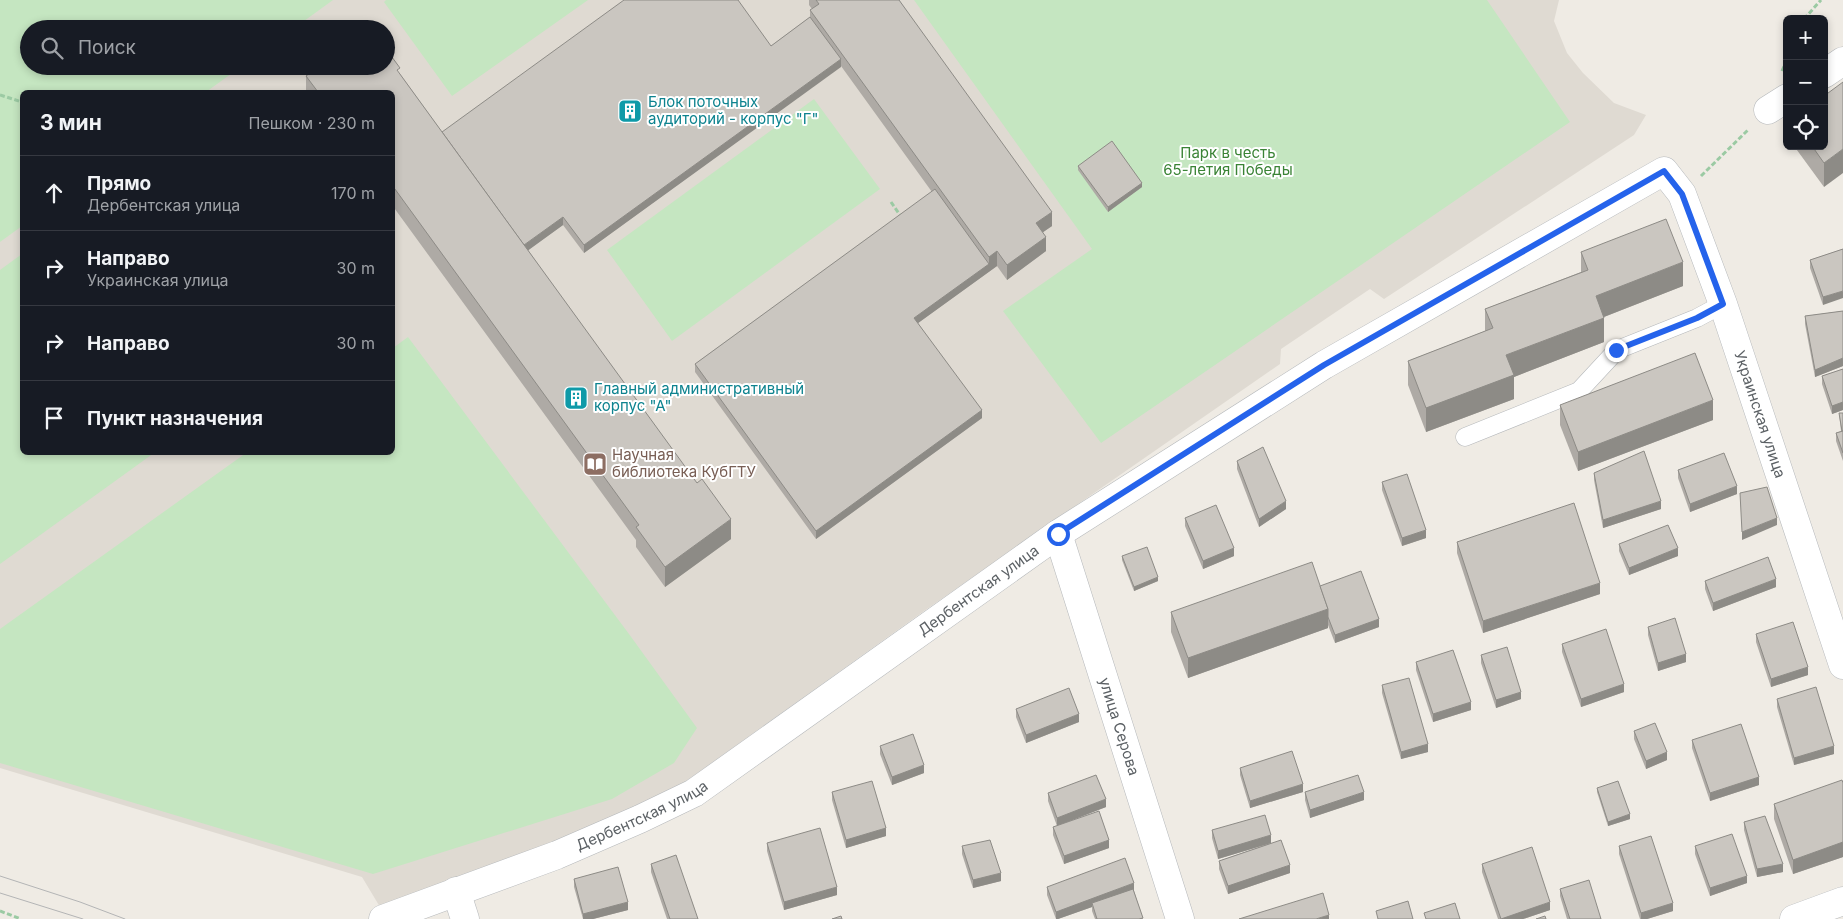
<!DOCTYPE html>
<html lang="ru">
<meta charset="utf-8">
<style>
body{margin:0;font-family:Inter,sans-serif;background:#242831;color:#f1f3f6}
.controls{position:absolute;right:15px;top:15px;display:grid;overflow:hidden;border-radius:8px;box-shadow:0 2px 8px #0003}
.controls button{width:45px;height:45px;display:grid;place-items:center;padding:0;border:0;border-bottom:1px solid #363941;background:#171b24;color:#f1f3f6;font:25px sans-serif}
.stop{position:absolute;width:15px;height:15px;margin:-11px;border:4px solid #2563eb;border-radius:50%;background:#fff}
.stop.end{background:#2563eb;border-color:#fff;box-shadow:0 1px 5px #0008}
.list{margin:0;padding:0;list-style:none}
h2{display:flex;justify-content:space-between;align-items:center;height:65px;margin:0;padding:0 20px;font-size:21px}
h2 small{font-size:16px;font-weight:400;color:#9ea1a6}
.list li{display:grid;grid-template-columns:32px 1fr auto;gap:15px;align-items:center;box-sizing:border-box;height:75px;padding:0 20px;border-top:1px solid #363941}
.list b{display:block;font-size:19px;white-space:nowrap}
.list p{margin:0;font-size:16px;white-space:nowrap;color:#9ea1a6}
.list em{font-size:16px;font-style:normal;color:#9ea1a6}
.icon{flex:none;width:28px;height:28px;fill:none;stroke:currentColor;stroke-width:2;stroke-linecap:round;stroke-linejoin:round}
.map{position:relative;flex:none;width:1843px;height:919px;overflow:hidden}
.search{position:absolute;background:#171b24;box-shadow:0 2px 8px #0003;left:20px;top:20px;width:375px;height:55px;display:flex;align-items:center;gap:12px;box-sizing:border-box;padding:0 18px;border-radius:28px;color:#9ea1a6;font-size:19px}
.panel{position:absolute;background:#171b24;box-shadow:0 2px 8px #0003;left:20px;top:90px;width:375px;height:365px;border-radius:8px}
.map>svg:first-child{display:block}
.education{fill:#dfdad2;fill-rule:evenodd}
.green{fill:#c5e6c1}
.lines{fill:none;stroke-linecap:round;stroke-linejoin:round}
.lane-casing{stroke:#b5b8bb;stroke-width:19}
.street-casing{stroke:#b5b8bb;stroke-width:29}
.path{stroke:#9bcaa3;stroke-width:3;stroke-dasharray:5 2.5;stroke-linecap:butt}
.lane{stroke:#fff;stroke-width:18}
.street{stroke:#fff;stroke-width:28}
.tram{stroke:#b3b4b5;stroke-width:1}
.wall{fill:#aeaaa5}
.shaded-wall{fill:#8d8b86}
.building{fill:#cac6c0;stroke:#8d8b86}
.route{stroke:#2563eb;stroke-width:6}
.labels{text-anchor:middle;stroke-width:4;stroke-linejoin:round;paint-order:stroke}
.culture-label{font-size:15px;fill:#0d838f;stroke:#fff;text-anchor:start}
.park-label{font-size:15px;fill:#3a8335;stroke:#fff}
.street-label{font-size:15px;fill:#5c6165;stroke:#fff}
.education-label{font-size:15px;fill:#785e54;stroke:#fff;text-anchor:start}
</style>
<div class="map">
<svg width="1843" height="919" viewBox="0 0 1843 919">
<rect width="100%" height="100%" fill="#efebe4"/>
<path class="education" d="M0,0H1559L1554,21L1567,53L1583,73L1614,103L1646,115L1634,135L1384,299L1370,289L1281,349L1280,364L924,611L678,787L640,810L383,912L362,877L0,768ZM29,29H386V66H29ZM22,92H392V452H22Z"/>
<g class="green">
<path d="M0,0H333L293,29H29V66H242L206,92H22V226L0,242Z"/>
<path d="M386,0H588L452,96L384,2Z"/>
<path d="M914,0H1487L1570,122L1101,443L1003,311L1092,249Z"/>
<path d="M814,99L880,189L672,341L607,250Z"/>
<path d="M22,254V452L154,453L0,564V270Z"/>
<path d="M408,337L629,634L697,728L674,763L612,799L373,874L0,763V629L246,453L392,452L393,348Z"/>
</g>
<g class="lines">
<g class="lane-casing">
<path id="lane" d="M1465,437L1579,391L1617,350L1697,318L1723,304"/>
</g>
<g class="street-casing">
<g id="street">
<path d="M1824,74L1843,61"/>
<path d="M1768,110L1787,98"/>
<path id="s1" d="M1058,534L1180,919"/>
<path d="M456,891L465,919"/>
<path id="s2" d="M383,919L557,855L640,819L694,793L1058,534L1324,365L1664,171L1682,194L1723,304L1843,665"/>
<path d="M1794,919L1843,901"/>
</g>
</g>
<g class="path">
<path d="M1804,19L1821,0"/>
<path d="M1782,71L1787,60"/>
<path d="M0,95L22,102"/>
<path d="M1701,176L1749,129"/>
<path d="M891,202L902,218"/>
<path d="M0,911L21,919"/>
</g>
<use href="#lane" class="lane"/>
<use href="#street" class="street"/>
<g class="tram">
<path d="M0,876L80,902L125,919"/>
<path d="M0,893L83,919"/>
</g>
</g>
<g class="wall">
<path d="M809,0H899L1052,226L1043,232L1046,251L1007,280L997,266L918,323L982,418L816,539L695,372V364L932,192L841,66L584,253L563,225L528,250L731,539L665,587L636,547V540L392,205V92H306V76L400,74L442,132L771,46L810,17V10L812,9L809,5Z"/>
<path d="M1843,82L1824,187L1794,146H1824Z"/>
<path d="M1078,166L1142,187L1108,212L1078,170Z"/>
<path d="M1843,249L1823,305L1810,268V260Z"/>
<path d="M1581,252L1683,286L1604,317V342L1514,377V399L1426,432L1408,385V361L1485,331V309L1581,272Z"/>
<path d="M1843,311V366L1815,377L1805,324V316Z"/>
<path d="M1843,369V410L1832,414L1822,384V376Z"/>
<path d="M1560,405L1713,420L1578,471L1560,425Z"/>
<path d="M1839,413H1843V461L1836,441V433L1841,431Z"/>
<path d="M1237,461L1286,509L1259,527L1237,469Z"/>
<path d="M1678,470L1737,494L1690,512L1678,478Z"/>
<path d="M1594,473L1661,509L1603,528L1594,480Z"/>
<path d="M1382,482L1426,538L1402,546L1382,490Z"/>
<path d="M1185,518L1234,556L1203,569L1185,526Z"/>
<path d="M1457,542L1600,594L1483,633L1457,553Z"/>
<path d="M1619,544L1678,556L1629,575L1619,551Z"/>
<path d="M1122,556L1158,581L1134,591L1122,560Z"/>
<path d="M1705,581L1776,587L1713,611L1705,589Z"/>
<path d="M1320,586L1379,627L1335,643L1328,625V628L1188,678L1171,632V612Z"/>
<path d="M1648,627L1686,662L1658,671L1648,635Z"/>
<path d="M1756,634L1808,675L1771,687L1756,642Z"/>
<path d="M1562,644L1624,692L1581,707L1562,652Z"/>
<path d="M1481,655L1521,699L1496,708L1481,663Z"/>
<path d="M1416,662L1471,710L1433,722L1416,670Z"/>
<path d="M1382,685L1428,752L1401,759L1382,693Z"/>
<path d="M1777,699L1834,754L1794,765L1777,707Z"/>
<path d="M1016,709L1079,722L1026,743L1016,717Z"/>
<path d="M1634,731L1667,760L1646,769L1634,739Z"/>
<path d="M1692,740L1759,785L1710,801L1692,748Z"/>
<path d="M880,746L924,773L892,785L880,754Z"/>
<path d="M1240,768L1303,792L1250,808L1240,775Z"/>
<path d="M1843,783V857L1793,874L1774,819V804Z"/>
<path d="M1597,788L1630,819L1608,826L1597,792Z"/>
<path d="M832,792L886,836L846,848L832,800Z"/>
<path d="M1305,792L1364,800L1310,818L1305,800Z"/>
<path d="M1048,793L1106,807L1057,826L1048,801Z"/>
<path d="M1744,822L1783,872L1757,877L1744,830Z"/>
<path d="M1053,827L1109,848L1064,864L1053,835Z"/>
<path d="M1212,830L1271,843L1290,873L1228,894L1219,869V861L1265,845L1218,859L1212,838Z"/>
<path d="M767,843L837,895L784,910L767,851Z"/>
<path d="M962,846L1001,881L973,888L962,854Z"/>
<path d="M1619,846L1673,911L1647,919H1640L1619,854Z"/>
<path d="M1695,846L1747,883L1710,896L1695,854Z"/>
<path d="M651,864L698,919H667L651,872Z"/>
<path d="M1482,864L1550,910L1523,919H1498L1482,872Z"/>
<path d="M574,879L628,910L593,919H583L574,887Z"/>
<path d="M1047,887L1134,891L1143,919H1095L1092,911V907L1058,919H1056L1047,895Z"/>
<path d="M1560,889L1601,919H1567L1560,896Z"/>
</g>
<g class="shaded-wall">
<path d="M841,59V67L584,253V245Z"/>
<path d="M1843,149V173L1824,187V163Z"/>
<path d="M1142,183V187L1108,212V207Z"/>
<path d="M1052,212V226L1036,237V223Z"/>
<path d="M563,217V225L519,257V249Z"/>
<path d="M1046,237V251L1007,280V265Z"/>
<path d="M997,251V266L914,326V318L989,264V257Z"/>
<path d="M1683,262V286L1596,320V296Z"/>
<path d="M1843,291V298L1823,305V297Z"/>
<path d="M1604,318V342L1514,377V399L1426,432V408L1506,355Z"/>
<path d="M1843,358V366L1815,377V370Z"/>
<path d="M1713,400V420L1578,471V452Z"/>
<path d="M1843,402V410L1832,414V406Z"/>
<path d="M982,410V418L816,539V531Z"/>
<path d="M1737,486V494L1690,512V504Z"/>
<path d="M1286,501V509L1259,527V519Z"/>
<path d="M1661,501V509L1603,528V520Z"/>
<path d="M1777,518V525L1742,540V532Z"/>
<path d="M731,519V539L665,587V567Z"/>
<path d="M1426,530V538L1402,546V538Z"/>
<path d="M1234,548V556L1203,569V561Z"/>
<path d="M1678,548V556L1629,575V568Z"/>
<path d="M1158,577V581L1134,591V587Z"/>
<path d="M1776,579V587L1713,611V603Z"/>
<path d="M1600,583V594L1483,633V621Z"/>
<path d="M1328,609V628L1188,678V658Z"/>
<path d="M1379,619V627L1335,643V635Z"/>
<path d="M1686,654V662L1658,671V663Z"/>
<path d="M1808,667V675L1771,687V679Z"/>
<path d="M1624,684V692L1581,707V699Z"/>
<path d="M1521,692V699L1496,708V700Z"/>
<path d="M1471,702V710L1433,722V714Z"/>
<path d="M1079,714V722L1026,743V735Z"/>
<path d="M1428,744V752L1401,759V752Z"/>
<path d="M1834,746V754L1794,765V758Z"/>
<path d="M1667,752V760L1646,769V761Z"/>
<path d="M924,765V773L892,785V777Z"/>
<path d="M1759,777V785L1710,801V793Z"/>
<path d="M1303,784V792L1250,808V801Z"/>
<path d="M1364,792V800L1310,818V810Z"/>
<path d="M1106,799V807L1057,826V818Z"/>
<path d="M1630,814V819L1608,826V822Z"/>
<path d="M886,828V836L846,848V840Z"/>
<path d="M1271,835V843L1218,859V851Z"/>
<path d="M1109,840V848L1064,864V856Z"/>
<path d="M1843,842V857L1793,874V860Z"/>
<path d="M1783,864V872L1757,877V869Z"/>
<path d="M1290,865V873L1228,894V886Z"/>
<path d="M1001,873V881L973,888V880Z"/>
<path d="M1747,876V883L1710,896V888Z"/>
<path d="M1134,883V891L1092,903V907L1058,919H1056V912Z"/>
<path d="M837,887V895L784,910V902Z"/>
<path d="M628,902V910L593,919H583V914Z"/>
<path d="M1550,902V910L1523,919H1501Z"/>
<path d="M1673,903V911L1647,919H1641V913Z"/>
<path d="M1329,915V919H1316Z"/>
</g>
<g class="building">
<path d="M624,0H738L771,46L810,17L841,59L584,245L563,217L524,245L442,132Z"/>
<path d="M816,0H899L1052,212L1036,223L1046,237L1007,265L997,251L989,257L810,10L819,4Z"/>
<path d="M386,49L400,68L397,70L697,483L702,479L731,519L665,567L636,527L639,525L392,185V92H318L306,76L320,66H386Z"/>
<path d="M1843,82V149L1824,163L1812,146H1824V96Z"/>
<path d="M1112,141L1142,183L1108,207L1078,166Z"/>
<path d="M935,189L989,264L914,318L982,410L816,531L695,364Z"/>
<path d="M1666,219L1683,262L1596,296L1604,318L1506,355L1514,375L1426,408L1408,361L1493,328L1485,309L1588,270L1581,252Z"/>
<path d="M1843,249V291L1823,297L1810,260Z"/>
<path d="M1843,311V358L1815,370L1805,316Z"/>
<path d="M1695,353L1713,400L1578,452L1560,405Z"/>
<path d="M1843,369V402L1832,406L1822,376Z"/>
<path d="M1839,413H1843V431H1842Z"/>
<path d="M1843,431V453L1836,433Z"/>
<path d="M1263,447L1286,501L1259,519L1237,461Z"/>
<path d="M1644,451L1661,501L1603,520L1594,473Z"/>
<path d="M1724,453L1737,486L1690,504L1678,470Z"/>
<path d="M1407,474L1426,530L1402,538L1382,482Z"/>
<path d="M1767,487L1777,518L1742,532L1740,493Z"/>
<path d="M1574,503L1600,583L1483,621L1457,542Z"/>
<path d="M1216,505L1234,548L1203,561L1185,518Z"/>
<path d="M1668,525L1678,548L1629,568L1619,544Z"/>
<path d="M1147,547L1158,577L1134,587L1122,556Z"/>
<path d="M1768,557L1776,579L1713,603L1705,581Z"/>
<path d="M1312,562L1328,609L1188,658L1171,612Z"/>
<path d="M1361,571L1379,619L1335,635L1328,617V609L1320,586Z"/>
<path d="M1675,618L1686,654L1658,663L1648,627Z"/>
<path d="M1793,622L1808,667L1771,679L1756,634Z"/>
<path d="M1606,629L1624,684L1581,699L1562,644Z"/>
<path d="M1507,647L1521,692L1496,700L1481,655Z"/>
<path d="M1453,650L1471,702L1433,714L1416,662Z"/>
<path d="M1409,678L1428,744L1401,752L1382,685Z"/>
<path d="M1816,687L1834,746L1794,758L1777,699Z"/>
<path d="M1069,688L1079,714L1026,735L1016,709Z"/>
<path d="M1655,723L1667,752L1646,761L1634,731Z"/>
<path d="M1741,724L1759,777L1710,793L1692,740Z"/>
<path d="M913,734L924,765L892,777L880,746Z"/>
<path d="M1292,751L1303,784L1250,801L1240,768Z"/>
<path d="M1096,775L1106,799L1057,818L1048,793Z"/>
<path d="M1358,775L1364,792L1310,810L1305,792Z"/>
<path d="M1842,780L1843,783V842L1793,860L1774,804Z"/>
<path d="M872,781L886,828L846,840L832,792Z"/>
<path d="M1618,781L1630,814L1608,822L1597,788Z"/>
<path d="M1099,811L1109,840L1064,856L1053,827Z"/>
<path d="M1265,815L1271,835L1218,851L1212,830Z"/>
<path d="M1765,816L1783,864L1757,869L1744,822Z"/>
<path d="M820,828L837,887L784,902L767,843Z"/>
<path d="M1732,834L1747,876L1710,888L1695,846Z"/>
<path d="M1651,836L1673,903L1641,913L1619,846Z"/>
<path d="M990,840L1001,873L973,880L962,846Z"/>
<path d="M1281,840L1290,865L1228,886L1219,861Z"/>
<path d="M1532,847L1550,902L1501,919L1482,864Z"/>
<path d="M676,855L698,919H670L651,864Z"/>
<path d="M1125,858L1134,883L1056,912L1047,887Z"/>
<path d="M618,867L628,902L583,914L574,879Z"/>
<path d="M1589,880L1601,919H1570L1560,889Z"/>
<path d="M1133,889L1143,918L1139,919H1097L1092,903Z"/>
<path d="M1323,893L1329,915L1316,919H1239Z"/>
<path d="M1408,901L1413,919H1378L1376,911Z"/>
<path d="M1455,903L1460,919H1426L1424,913Z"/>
<path d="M841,916L842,919H832Z"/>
<path d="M1545,916L1546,919H1536Z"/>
</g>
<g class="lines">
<path class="route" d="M1058,534L1324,365L1664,171L1682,194L1723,304L1697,318L1616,350"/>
</g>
<defs>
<g id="building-square" transform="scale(1.25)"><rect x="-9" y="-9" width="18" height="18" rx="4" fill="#0f9aa8" stroke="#fff"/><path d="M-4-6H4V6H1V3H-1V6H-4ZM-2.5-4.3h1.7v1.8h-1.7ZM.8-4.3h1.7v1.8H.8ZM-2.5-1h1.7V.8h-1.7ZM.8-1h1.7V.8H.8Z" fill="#fff"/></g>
<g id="library-square" transform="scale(1.25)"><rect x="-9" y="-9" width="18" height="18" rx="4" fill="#8d6e63" stroke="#fff"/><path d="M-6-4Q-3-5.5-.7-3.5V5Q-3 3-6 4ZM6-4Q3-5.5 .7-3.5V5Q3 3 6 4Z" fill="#fff"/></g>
</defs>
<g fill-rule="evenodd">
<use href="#building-square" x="630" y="111"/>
<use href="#building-square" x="576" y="398"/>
<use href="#library-square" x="595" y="464"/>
</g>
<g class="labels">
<g class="culture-label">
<text x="648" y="107">Блок поточных<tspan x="648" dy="17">аудиторий - корпус "Г"</tspan></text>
<text x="594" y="394">Главный административный<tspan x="594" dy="17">корпус "А"</tspan></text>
</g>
<g class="park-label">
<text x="1228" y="158">Парк в честь<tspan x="1228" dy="17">65-летия Победы</tspan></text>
</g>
<g class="street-label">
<text dy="5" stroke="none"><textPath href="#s2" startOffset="1752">Украинская улица</textPath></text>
<text dy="5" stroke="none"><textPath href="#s2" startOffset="685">Дербентская улица</textPath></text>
<text dy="5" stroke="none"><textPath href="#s1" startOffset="202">улица Серова</textPath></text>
<text dy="5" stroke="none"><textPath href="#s2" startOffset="279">Дербентская улица</textPath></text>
</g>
<g class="education-label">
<text x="612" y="460">Научная<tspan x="612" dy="17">библиотека КубГТУ</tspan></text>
</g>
</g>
</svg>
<div class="controls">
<button>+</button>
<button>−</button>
<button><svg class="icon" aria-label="locate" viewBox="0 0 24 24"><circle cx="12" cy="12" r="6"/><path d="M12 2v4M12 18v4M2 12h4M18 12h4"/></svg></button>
</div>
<div class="stop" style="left:1058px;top:534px"></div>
<div class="stop end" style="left:1616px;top:350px"></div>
<div class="search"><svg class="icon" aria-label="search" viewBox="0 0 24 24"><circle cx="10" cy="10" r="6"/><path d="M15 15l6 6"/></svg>Поиск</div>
<section class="panel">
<h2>3 мин<small>Пешком · 230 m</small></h2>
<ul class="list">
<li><svg class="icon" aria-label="ahead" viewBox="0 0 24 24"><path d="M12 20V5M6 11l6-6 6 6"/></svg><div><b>Прямо</b><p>Дербентская улица</p></div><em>170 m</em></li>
<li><svg class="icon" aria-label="right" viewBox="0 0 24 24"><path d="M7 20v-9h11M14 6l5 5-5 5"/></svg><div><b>Направо</b><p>Украинская улица</p></div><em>30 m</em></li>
<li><svg class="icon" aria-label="right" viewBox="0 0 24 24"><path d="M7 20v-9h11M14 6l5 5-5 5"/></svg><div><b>Направо</b></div><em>30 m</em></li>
<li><svg class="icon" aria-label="arrive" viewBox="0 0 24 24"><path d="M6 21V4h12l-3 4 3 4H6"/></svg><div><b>Пункт назначения</b></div></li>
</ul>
</section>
</div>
